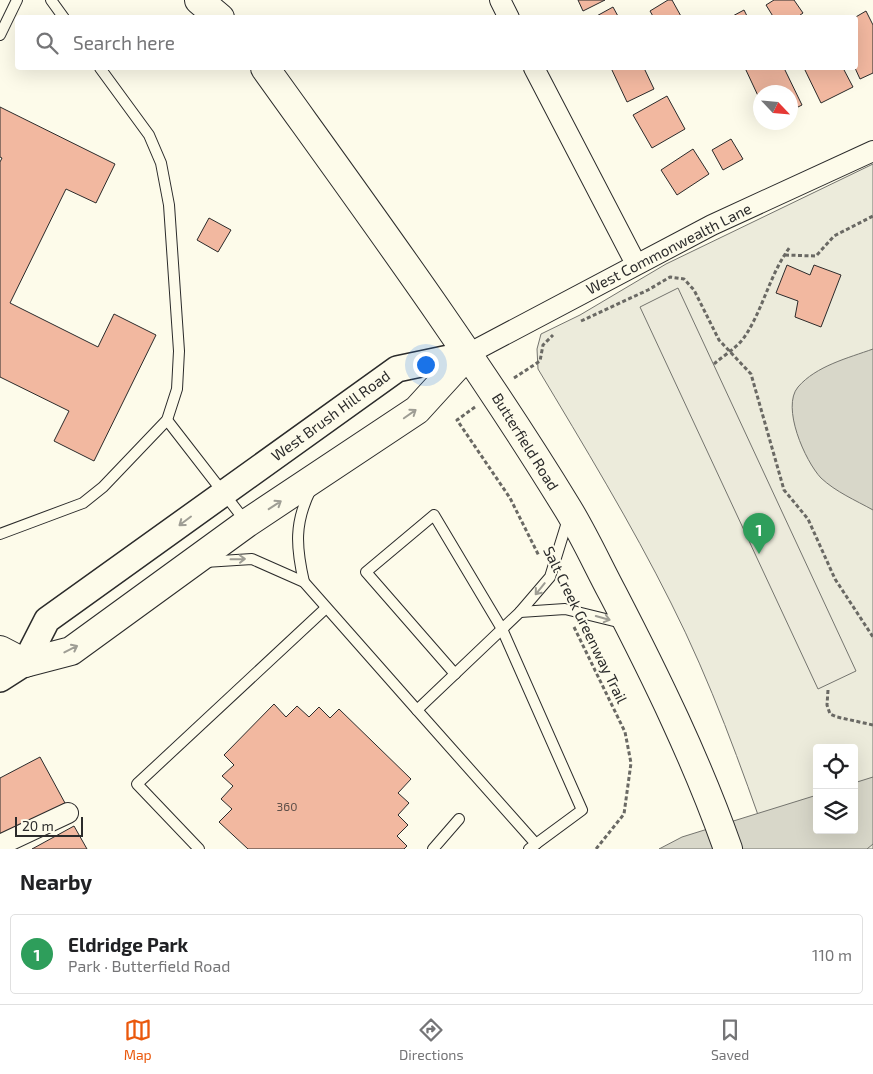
<!DOCTYPE html>
<meta charset="utf-8">
<style>
body{margin:0;font-family:"Exo 2",sans-serif;background:#f6f6f6;color:#202124}
.controls{position:absolute;right:15px;bottom:15px;display:grid;overflow:hidden;border-radius:5px;box-shadow:0 5px 20px #0002}
.controls button{width:45px;height:45px;display:grid;place-items:center;padding:0;border:0;border-bottom:1px solid #e0e0e0;background:#fff;color:#202124;font:25px sans-serif}
.compass{position:absolute;left:753px;top:85px;width:45px;height:45px;border-radius:50%;background:#fff;box-shadow:0 5px 20px #0002;rotate:116deg}
.scale{position:absolute;left:15px;bottom:12px;width:68px;box-sizing:border-box;padding-left:5px;border:2px solid #2b2b2b;border-top:0;font-size:14px;line-height:18px;white-space:nowrap;color:#2b2b2b;-webkit-text-stroke:4px #fdfbea;paint-order:stroke}
.you{position:absolute;left:425px;top:364px;width:18px;height:18px;margin:-12px;border:4px solid #fff;border-radius:50%;background:#1a73e8;box-shadow:0 0 0 8px #1a73e833}
.badge{display:grid;place-items:center;width:32px;height:32px;border-radius:50%;background:#ea580c;color:#fff;font-size:16px;font-weight:700}
.pin{position:absolute;translate:-50% -41px;filter:drop-shadow(0 1px 2px #0008)}
.pin::after{content:'';position:absolute;top:26px;width:18px;height:15px;background:inherit;clip-path:polygon(0 0,100% 0,50% 100%)}
.list{margin:0;padding:0;list-style:none}
h2{display:flex;justify-content:space-between;align-items:center;height:65px;margin:0;padding:0 20px;font-size:21px}
h2 small{font-size:16px;font-weight:400;color:#757577}
.list li{display:grid;grid-template-columns:32px 1fr auto;gap:15px;align-items:center;box-sizing:border-box;height:80px;margin:0 10px 10px;padding:0 10px;border:1px solid #e0e0e0;border-radius:5px}
.list b{display:block;font-size:19px;white-space:nowrap}
.list p{margin:0;font-size:16px;white-space:nowrap;color:#757577}
.list em{font-size:16px;font-style:normal;color:#757577}
.icon{flex:none;width:28px;height:28px;fill:none;stroke:currentColor;stroke-width:2;stroke-linecap:round;stroke-linejoin:round}
.map{position:relative;flex:none;width:873px;height:849px;overflow:hidden}
.search{position:absolute;background:#fff;box-shadow:0 5px 20px #0002;left:15px;right:15px;top:15px;height:55px;display:flex;align-items:center;gap:12px;box-sizing:border-box;padding:0 18px;border-radius:5px;color:#757577;font-size:19px}
.sheet{height:155px;background:#fff}
nav{display:flex;justify-content:space-around;align-items:center;box-sizing:border-box;height:70px;border-top:1px solid #e0e0e0;background:#fff;font-size:14px;color:#757577}
nav a{display:grid;justify-items:center;gap:2px}
nav .on{color:#ea580c}
.map>svg:first-child{display:block}
.green{fill:#ecebdb;stroke:#74746e;fill-rule:evenodd}
.parking{fill:#eceadb;stroke:#74746e}
.water{fill:#d8d7c9;stroke:#74746e}
.building{fill:#f2b8a0;stroke:#2b2b2b}
.lines{fill:none;stroke-linecap:round;stroke-linejoin:round}
.service-casing{stroke:#2b2b2b;stroke-width:12}
.minor-casing{stroke:#2b2b2b;stroke-width:22}
.tertiary-casing{stroke:#2b2b2b;stroke-width:28}
.secondary-casing{stroke:#2b2b2b;stroke-width:30}
.trunk-casing{stroke:#2b2b2b;stroke-width:30}
.path{stroke:#6a6964;stroke-width:3;stroke-dasharray:4 2.5;stroke-linecap:butt}
.service{stroke:#fdfbea;stroke-width:10}
.minor{stroke:#fdfbea;stroke-width:20}
.tertiary{stroke:#fdfbea;stroke-width:25}
.secondary{stroke:#fdfbea;stroke-width:28}
.trunk{stroke:#fdfbea;stroke-width:28}
.oneway{stroke:#9e9d94}
.labels{text-anchor:middle;stroke-width:4;stroke-linejoin:round;paint-order:stroke}
.number-label{font-size:12px;fill:#5d4e48}
.street-label{font-size:15px;fill:#2b2b2b;stroke:#fdfbea}
</style>
<div class="map">
<svg width="873" height="849" viewBox="0 0 873 849">
<rect width="100%" height="100%" fill="#fdfbea"/>
<path class="green" d="M873,164V849H770C741,766 711,682 671,603C631,523 584,446 538,369L537,349L541,334L580,315L666,264ZM817,748H854V830H817Z"/>
<path class="parking" d="M678,288L856,671L818,689L640,307Z"/>
<g class="water">
<path d="M873,349V510C855,500 836,492 821,478C805,461 781,407 798,387C816,366 848,358 873,349Z"/>
<path d="M873,777V844L867,849H659L682,837L817,795V830H854V783Z"/>
</g>
<g class="building">
<path d="M578,0H605L583,11Z"/>
<path d="M668,0H672L682,18H654L650,11Z"/>
<path d="M774,0H794L803,13L796,18H774L766,5Z"/>
<path d="M613,7L619,18H593Z"/>
<path d="M744,10L748,18H729Z"/>
<path d="M866,11L873,25V73L860,79L855,68L856,18H854Z"/>
<path d="M611,68H644L654,89L627,102Z"/>
<path d="M745,68H784L802,105L790,111V92H760V100Z"/>
<path d="M804,68H843L853,87L821,103Z"/>
<path d="M667,96L685,129L652,148L633,115Z"/>
<path d="M0,107L115,164L96,203L66,189L10,303L98,347L114,314L156,335L94,461L54,441L69,411L0,377V162L2,158L0,157Z"/>
<path d="M731,139L743,159L723,170L712,150Z"/>
<path d="M693,149L709,174L677,195L661,170Z"/>
<path d="M209,218L231,230L218,252L197,240Z"/>
<path d="M787,265L810,275L814,265L841,275L821,327L795,317L798,301L776,293Z"/>
<path d="M274,704L286,717L297,706L309,717L319,707L330,718L339,709L411,779L398,793L409,803L398,815L408,825L397,836L407,846L404,849H248L219,822L232,809L221,799L233,786L222,776L234,765L224,755Z"/>
<path d="M40,757L65,803L0,838V778Z"/>
<path d="M74,826L87,849H32Z"/>
</g>
<g class="lines">
<g class="service-casing">
<g id="service">
<path d="M51,0L64,18"/>
<path d="M0,35L17,0"/>
<path d="M167,420L246,522"/>
<path d="M0,534L83,503L103,487L167,420L177,389L179,351L169,205L161,163L149,135L100,68"/>
<path d="M205,562L252,559L304,582L417,710L520,612L550,577L568,519"/>
<path d="M304,582C296,547 294,523 311,489"/>
<path d="M520,612L565,609L622,623"/>
<path d="M455,674L366,572L434,515L502,629L582,810L529,849"/>
<path d="M417,710L536,844"/>
<path d="M199,849L137,784L326,608"/>
<path d="M433,849L459,819"/>
</g>
</g>
<g class="minor-casing">
<g id="minor">
<path d="M500,0L509,18"/>
<path d="M534,68L636,264"/>
<path d="M468,354L712,225L873,151"/>
<path d="M0,845L68,813"/>
</g>
</g>
<g class="tertiary-casing">
<path id="tertiary" d="M0,679L25,663L47,620L397,369L468,354"/>
</g>
<g class="secondary-casing">
<g id="secondary">
<path d="M199,0L220,18"/>
<path d="M265,68C369,213 475,357 568,509C585,537 598,566 613,594C656,677 697,761 728,849"/>
<path d="M25,663L71,651L247,523L417,410L468,354"/>
</g>
</g>
<g class="trunk-casing">
<path id="trunk" d="M0,650L25,663"/>
</g>
<g class="path">
<path d="M785,255L816,256L834,236L873,216"/>
<path d="M581,321L648,290L670,277L684,279L694,290L719,340L751,374L784,490L808,519L835,579L873,637"/>
<path d="M714,364C723,356 735,349 743,339C763,311 769,275 790,247"/>
<path d="M514,378L540,361L543,345L553,335"/>
<path d="M475,407L457,420L510,498L539,556"/>
<path d="M574,627L625,732L631,763L624,814L596,849"/>
<path d="M828,690L827,705L830,714L837,717L873,725"/>
</g>
<use href="#service" class="service"/>
<use href="#minor" class="minor"/>
<use href="#tertiary" class="tertiary"/>
<use href="#secondary" class="secondary"/>
<use href="#trunk" class="trunk"/>
</g>
<defs><path id="oneway-shaft" d="M-6 0H5M1.5-3L5.5 0L1.5 3" fill="none" stroke-width="1.6" stroke-linecap="round" stroke-linejoin="round" transform="scale(1.25)"/></defs>
<g class="oneway">
<use href="#oneway-shaft" transform="translate(410 414) rotate(-35)"/>
<use href="#oneway-shaft" transform="translate(275 505) rotate(-33)"/>
<use href="#oneway-shaft" transform="translate(185 521) rotate(143)"/>
<use href="#oneway-shaft" transform="translate(238 559) rotate(-1)"/>
<use href="#oneway-shaft" transform="translate(540 589) rotate(129)"/>
<use href="#oneway-shaft" transform="translate(603 618) rotate(16)"/>
<use href="#oneway-shaft" transform="translate(71 649) rotate(-27)"/>
</g>
<g class="labels">
<g class="number-label">
<text x="287" y="811">360</text>
</g>
<g class="street-label">
<text transform="translate(669 249) rotate(-27)" y="5">West Commonwealth Lane</text>
<text transform="translate(331 416) rotate(-36)" y="5">West Brush Hill Road</text>
<text transform="translate(525 442) rotate(58)" y="5">Butterfield Road</text>
<text transform="translate(585 625) rotate(64)" y="5">Salt Creek Greenway Trail</text>
</g>
</g>
</svg>
<div class="controls">
<button><svg class="icon" aria-label="locate" viewBox="0 0 24 24"><circle cx="12" cy="12" r="6"/><path d="M12 2v4M12 18v4M2 12h4M18 12h4"/></svg></button>
<button><svg class="icon" aria-label="layers" viewBox="0 0 24 24"><path d="M12 4l9 5-9 5-9-5zM3 14l9 5 9-5"/></svg></button>
</div>
<svg class="compass" viewBox="-18 -18 36 36"><path d="M0-13l5 13h-10z" fill="#e53935"/><path d="M0 13l5-13h-10z" fill="#757577"/></svg>
<div class="scale">20 m</div>
<div class="you"></div>
<div class="pin badge" style="left:759px;top:554px;background:#2e9e5b">1</div>
<div class="search"><svg class="icon" aria-label="search" viewBox="0 0 24 24"><circle cx="10" cy="10" r="6"/><path d="M15 15l6 6"/></svg>Search here</div>
</div>
<section class="sheet">
<h2>Nearby<small></small></h2>
<ul class="list">
<li><span class="badge" style="background:#2e9e5b">1</span><div><b>Eldridge Park</b><p>Park · Butterfield Road</p></div><em>110 m</em></li>
</ul>
</section>
<nav>
<a class="on"><svg class="icon" aria-label="map" viewBox="0 0 24 24"><path d="M3 6l6-2 6 2 6-2v14l-6 2-6-2-6 2zM9 4v14M15 6v14"/></svg>Map</a>
<a><svg class="icon" aria-label="directions" viewBox="0 0 24 24"><path d="M12 3l9 9-9 9-9-9zM9 14v-3h6M13 9l2 2-2 2"/></svg>Directions</a>
<a><svg class="icon" aria-label="saved" viewBox="0 0 24 24"><path d="M7 4h10v16l-5-4-5 4z"/></svg>Saved</a>
</nav>
